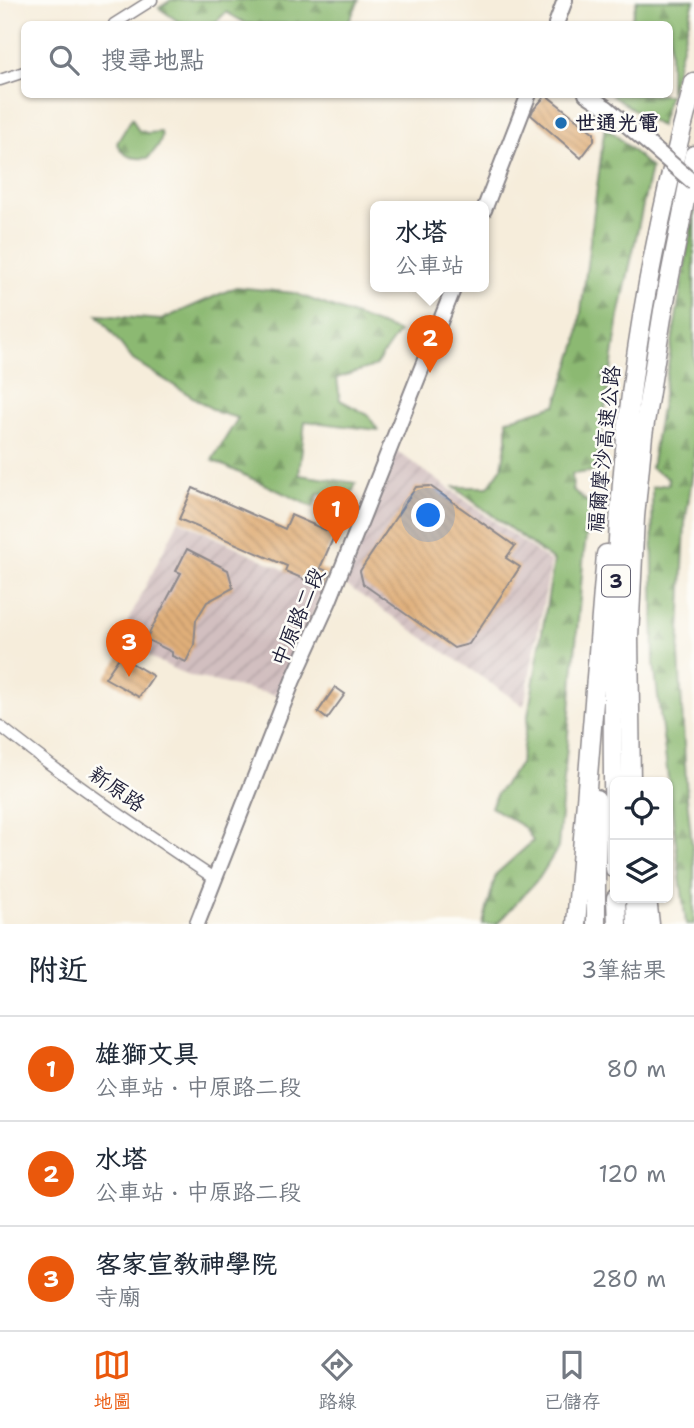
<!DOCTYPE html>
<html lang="zh-TW">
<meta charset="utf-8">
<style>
body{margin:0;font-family:"Shantell Sans","LXGW WenKai TC",sans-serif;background:#f2f2f3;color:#1f2937}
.controls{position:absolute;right:21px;bottom:21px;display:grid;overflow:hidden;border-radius:10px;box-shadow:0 2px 5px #0004}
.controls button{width:63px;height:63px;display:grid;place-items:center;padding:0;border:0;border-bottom:2px solid #e0e1e3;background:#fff;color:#1f2937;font:35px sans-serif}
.you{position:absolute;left:429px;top:516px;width:24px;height:24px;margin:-18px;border:5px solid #fff;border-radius:50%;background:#1a73e8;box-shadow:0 0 0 10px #1a73e833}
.badge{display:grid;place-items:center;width:46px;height:46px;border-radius:50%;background:#ea580c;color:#fff;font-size:23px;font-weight:700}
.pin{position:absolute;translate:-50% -58px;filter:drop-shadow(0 2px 4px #0008)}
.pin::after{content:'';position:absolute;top:37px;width:24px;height:21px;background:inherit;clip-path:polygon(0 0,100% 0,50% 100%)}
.popup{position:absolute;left:370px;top:201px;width:119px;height:91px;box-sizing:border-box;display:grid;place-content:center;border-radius:10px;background:#fff;filter:drop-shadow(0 2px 5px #0005);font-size:23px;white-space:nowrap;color:#747a83}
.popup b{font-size:26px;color:#1f2937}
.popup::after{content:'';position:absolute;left:50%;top:100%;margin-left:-14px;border:14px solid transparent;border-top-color:#fff}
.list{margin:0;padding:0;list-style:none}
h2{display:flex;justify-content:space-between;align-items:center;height:91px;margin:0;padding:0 28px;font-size:30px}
h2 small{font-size:23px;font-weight:400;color:#747a83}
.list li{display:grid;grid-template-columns:46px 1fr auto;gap:21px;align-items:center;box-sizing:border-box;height:105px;padding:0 28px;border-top:2px solid #e0e1e3}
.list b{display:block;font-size:26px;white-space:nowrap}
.list p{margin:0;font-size:23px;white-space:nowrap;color:#747a83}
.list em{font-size:23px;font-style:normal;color:#747a83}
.icon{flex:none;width:38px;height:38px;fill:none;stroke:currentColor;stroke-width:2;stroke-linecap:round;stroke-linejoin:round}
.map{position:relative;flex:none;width:694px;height:924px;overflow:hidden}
.search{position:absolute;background:#fff;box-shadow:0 2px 5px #0004;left:21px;right:21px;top:21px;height:77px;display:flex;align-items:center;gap:18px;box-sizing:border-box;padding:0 24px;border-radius:10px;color:#747a83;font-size:26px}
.sheet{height:406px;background:#fff}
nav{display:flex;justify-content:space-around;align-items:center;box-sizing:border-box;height:98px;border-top:2px solid #e0e1e3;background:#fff;font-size:19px;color:#747a83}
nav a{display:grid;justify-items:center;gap:4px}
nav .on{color:#ea580c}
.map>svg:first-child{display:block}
.industrial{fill:url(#industrial-furrows)}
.forest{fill:url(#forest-firs);stroke:#576e56;stroke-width:2}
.building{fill:url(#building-back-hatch)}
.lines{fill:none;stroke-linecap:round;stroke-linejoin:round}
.street-casing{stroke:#8c888b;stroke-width:13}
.secondary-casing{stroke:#8c888b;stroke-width:18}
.highway-casing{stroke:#8c888b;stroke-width:21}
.street{stroke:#fff;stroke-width:10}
.secondary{stroke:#fff;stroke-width:14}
.highway{stroke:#fff;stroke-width:18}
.secondary-bridge-casing{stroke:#8c888b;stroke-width:18;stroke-linecap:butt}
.secondary-bridge{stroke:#fff;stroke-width:14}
.poi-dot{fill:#1f6fb2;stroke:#fdfcf7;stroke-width:2.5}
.labels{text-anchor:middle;stroke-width:5;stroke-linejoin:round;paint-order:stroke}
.shield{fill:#fdfcf7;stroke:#646373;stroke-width:2}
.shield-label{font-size:19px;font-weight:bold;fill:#22223b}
.poi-label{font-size:21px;font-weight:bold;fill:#22223b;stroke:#fdfcf7;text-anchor:start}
.street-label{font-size:21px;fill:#22223b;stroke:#fdfcf7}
</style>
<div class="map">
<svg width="694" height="924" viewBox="0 0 694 924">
<defs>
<pattern id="industrial-furrows" width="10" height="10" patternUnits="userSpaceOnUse" patternTransform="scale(1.75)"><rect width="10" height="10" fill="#d2bfc0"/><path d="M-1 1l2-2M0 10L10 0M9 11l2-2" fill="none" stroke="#b4a4a6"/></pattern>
<pattern id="forest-firs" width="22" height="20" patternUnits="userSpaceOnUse" patternTransform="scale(1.75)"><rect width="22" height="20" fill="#8cb972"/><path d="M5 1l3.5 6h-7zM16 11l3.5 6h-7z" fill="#72965f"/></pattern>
<pattern id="building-back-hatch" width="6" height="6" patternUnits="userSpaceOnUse" patternTransform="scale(1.75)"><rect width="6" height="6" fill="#e0af79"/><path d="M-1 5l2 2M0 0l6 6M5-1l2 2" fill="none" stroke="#c0966a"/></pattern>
</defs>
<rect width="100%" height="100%" fill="#fdfcf7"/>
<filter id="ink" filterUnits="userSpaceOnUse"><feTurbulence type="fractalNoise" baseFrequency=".0143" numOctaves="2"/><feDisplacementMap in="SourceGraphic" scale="14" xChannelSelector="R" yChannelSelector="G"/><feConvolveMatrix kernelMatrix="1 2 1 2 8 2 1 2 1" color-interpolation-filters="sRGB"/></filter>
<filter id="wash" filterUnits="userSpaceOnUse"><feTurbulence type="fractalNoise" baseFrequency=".00686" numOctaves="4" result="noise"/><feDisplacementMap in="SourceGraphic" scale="28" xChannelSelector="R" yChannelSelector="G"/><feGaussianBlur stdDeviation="1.57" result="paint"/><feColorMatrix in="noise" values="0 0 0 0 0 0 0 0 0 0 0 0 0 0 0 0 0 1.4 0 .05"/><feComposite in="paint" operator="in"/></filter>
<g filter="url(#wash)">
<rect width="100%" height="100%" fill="#f6eddb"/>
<g class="industrial">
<path d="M394,449L551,562L524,706L343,583Z"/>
<path d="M179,520L323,588L280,696L186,675L118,641Z"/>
</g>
<g class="forest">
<path d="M171,0H359L348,24H247L226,12L214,24H182L159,8Z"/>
<path d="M637,0H694L670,93V24H630Z"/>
<path d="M613,94L669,95L660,126L612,96Z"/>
<path d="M132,118L138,130L147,133L161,132C164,142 154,151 148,158C134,159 123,158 117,143Z"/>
<path d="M605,125L651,168L619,316L596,471L572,474L573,490L591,505L584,552L558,848L540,877L497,924H483L496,874L533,841L525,828L491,807L496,795L520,764L554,561L454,487H488L502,467L507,440V420L556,405L577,343Z"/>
<path d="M694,211V464L685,523L679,654L687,798L694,863V924H686L654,664L652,487L669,484L668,478L651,468Z"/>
<path d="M236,287L294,293L399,332L375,366L337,378L340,400L368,415L378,430L305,421L299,475L356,483L348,503L319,493L313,507L212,460L238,418L217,412L133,360L98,315L161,320Z"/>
</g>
<g id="blocks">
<g class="building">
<path d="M546,95L594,133V141L581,158L531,115L533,110Z"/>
<path d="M430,486L515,546L506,558L520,567L469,644L454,648L363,584L360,571L416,487Z"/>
<path d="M193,488L285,529L291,515L335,534L320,568L329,572L322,587L285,571L287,566L179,519Z"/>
<path d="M323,500L351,511L347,520L319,509Z"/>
<path d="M187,549L228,570L233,588L207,602L196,620L194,645L186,662L172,656V652L146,639L181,573L176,571Z"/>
<path d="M120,656L153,676L139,697L105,678Z"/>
<path d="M335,687L345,694L327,719L318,712Z"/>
</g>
</g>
</g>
<g filter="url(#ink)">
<use href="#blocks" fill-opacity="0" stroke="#8c888b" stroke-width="2"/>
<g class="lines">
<g class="street-casing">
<g id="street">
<path d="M114,24L152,0"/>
<path d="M0,80L24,72"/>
<path d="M0,726C69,781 142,830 215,879"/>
</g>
</g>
<g class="secondary-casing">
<g id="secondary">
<path d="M556,24L565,0"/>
<path d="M586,94L607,108"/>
<path d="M484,210L529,94"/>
<path d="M197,924L293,680L329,601L454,287"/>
</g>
</g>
<g class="highway-casing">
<g id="highway">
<path d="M631,782L629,637L635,517L643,435L663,311L694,155"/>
<path d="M615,869C610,706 612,540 633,378C646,278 668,179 694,82"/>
<path d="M616,898L617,924"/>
<path d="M635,898L636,924"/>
<path d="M647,898L650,924"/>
<path d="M576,924L606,554"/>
<path d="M596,924V799"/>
</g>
</g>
<use href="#street" class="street"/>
<use href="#secondary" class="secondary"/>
<use href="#highway" class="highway"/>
<g class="secondary-bridge-casing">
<path id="secondary-bridge" d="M607,108L694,183"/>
</g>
<use href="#secondary-bridge" class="secondary-bridge"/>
</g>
</g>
<circle class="poi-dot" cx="561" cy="123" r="7"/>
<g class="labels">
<rect class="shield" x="602" y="565.5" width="28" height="31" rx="5"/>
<g class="shield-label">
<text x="616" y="588">3</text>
</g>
<g class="poi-label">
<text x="575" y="130">世通光電</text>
</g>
<g class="street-label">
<text transform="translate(604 449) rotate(-84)" y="7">福爾摩沙高速公路</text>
<text transform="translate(298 617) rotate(-67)" y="7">中原路二段</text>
<text transform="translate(117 789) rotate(35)" y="7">新原路</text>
</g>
</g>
</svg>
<div class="controls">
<button><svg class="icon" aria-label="locate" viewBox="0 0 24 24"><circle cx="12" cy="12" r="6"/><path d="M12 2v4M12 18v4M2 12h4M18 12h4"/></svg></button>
<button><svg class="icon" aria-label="layers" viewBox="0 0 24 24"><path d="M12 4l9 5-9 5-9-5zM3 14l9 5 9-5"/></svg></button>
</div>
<div class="you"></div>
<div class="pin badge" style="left:336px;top:544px">1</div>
<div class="pin badge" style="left:430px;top:373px">2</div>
<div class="popup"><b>水塔</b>公車站</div>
<div class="pin badge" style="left:129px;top:677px">3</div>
<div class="search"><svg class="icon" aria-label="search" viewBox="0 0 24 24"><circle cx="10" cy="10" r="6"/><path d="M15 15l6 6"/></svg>搜尋地點</div>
</div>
<section class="sheet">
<h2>附近<small>3筆結果</small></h2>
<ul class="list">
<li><span class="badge">1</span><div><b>雄獅文具</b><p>公車站 · 中原路二段</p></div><em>80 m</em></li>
<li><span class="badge">2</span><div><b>水塔</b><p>公車站 · 中原路二段</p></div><em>120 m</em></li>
<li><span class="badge">3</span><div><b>客家宣教神學院</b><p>寺廟</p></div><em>280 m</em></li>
</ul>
</section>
<nav>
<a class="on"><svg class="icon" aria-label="map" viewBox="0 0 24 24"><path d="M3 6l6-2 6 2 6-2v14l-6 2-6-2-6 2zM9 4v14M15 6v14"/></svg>地圖</a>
<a><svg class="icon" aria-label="directions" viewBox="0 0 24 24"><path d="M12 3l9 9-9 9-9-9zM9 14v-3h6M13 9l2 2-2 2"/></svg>路線</a>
<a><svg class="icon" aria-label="saved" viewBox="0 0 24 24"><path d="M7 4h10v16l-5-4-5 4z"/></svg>已儲存</a>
</nav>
